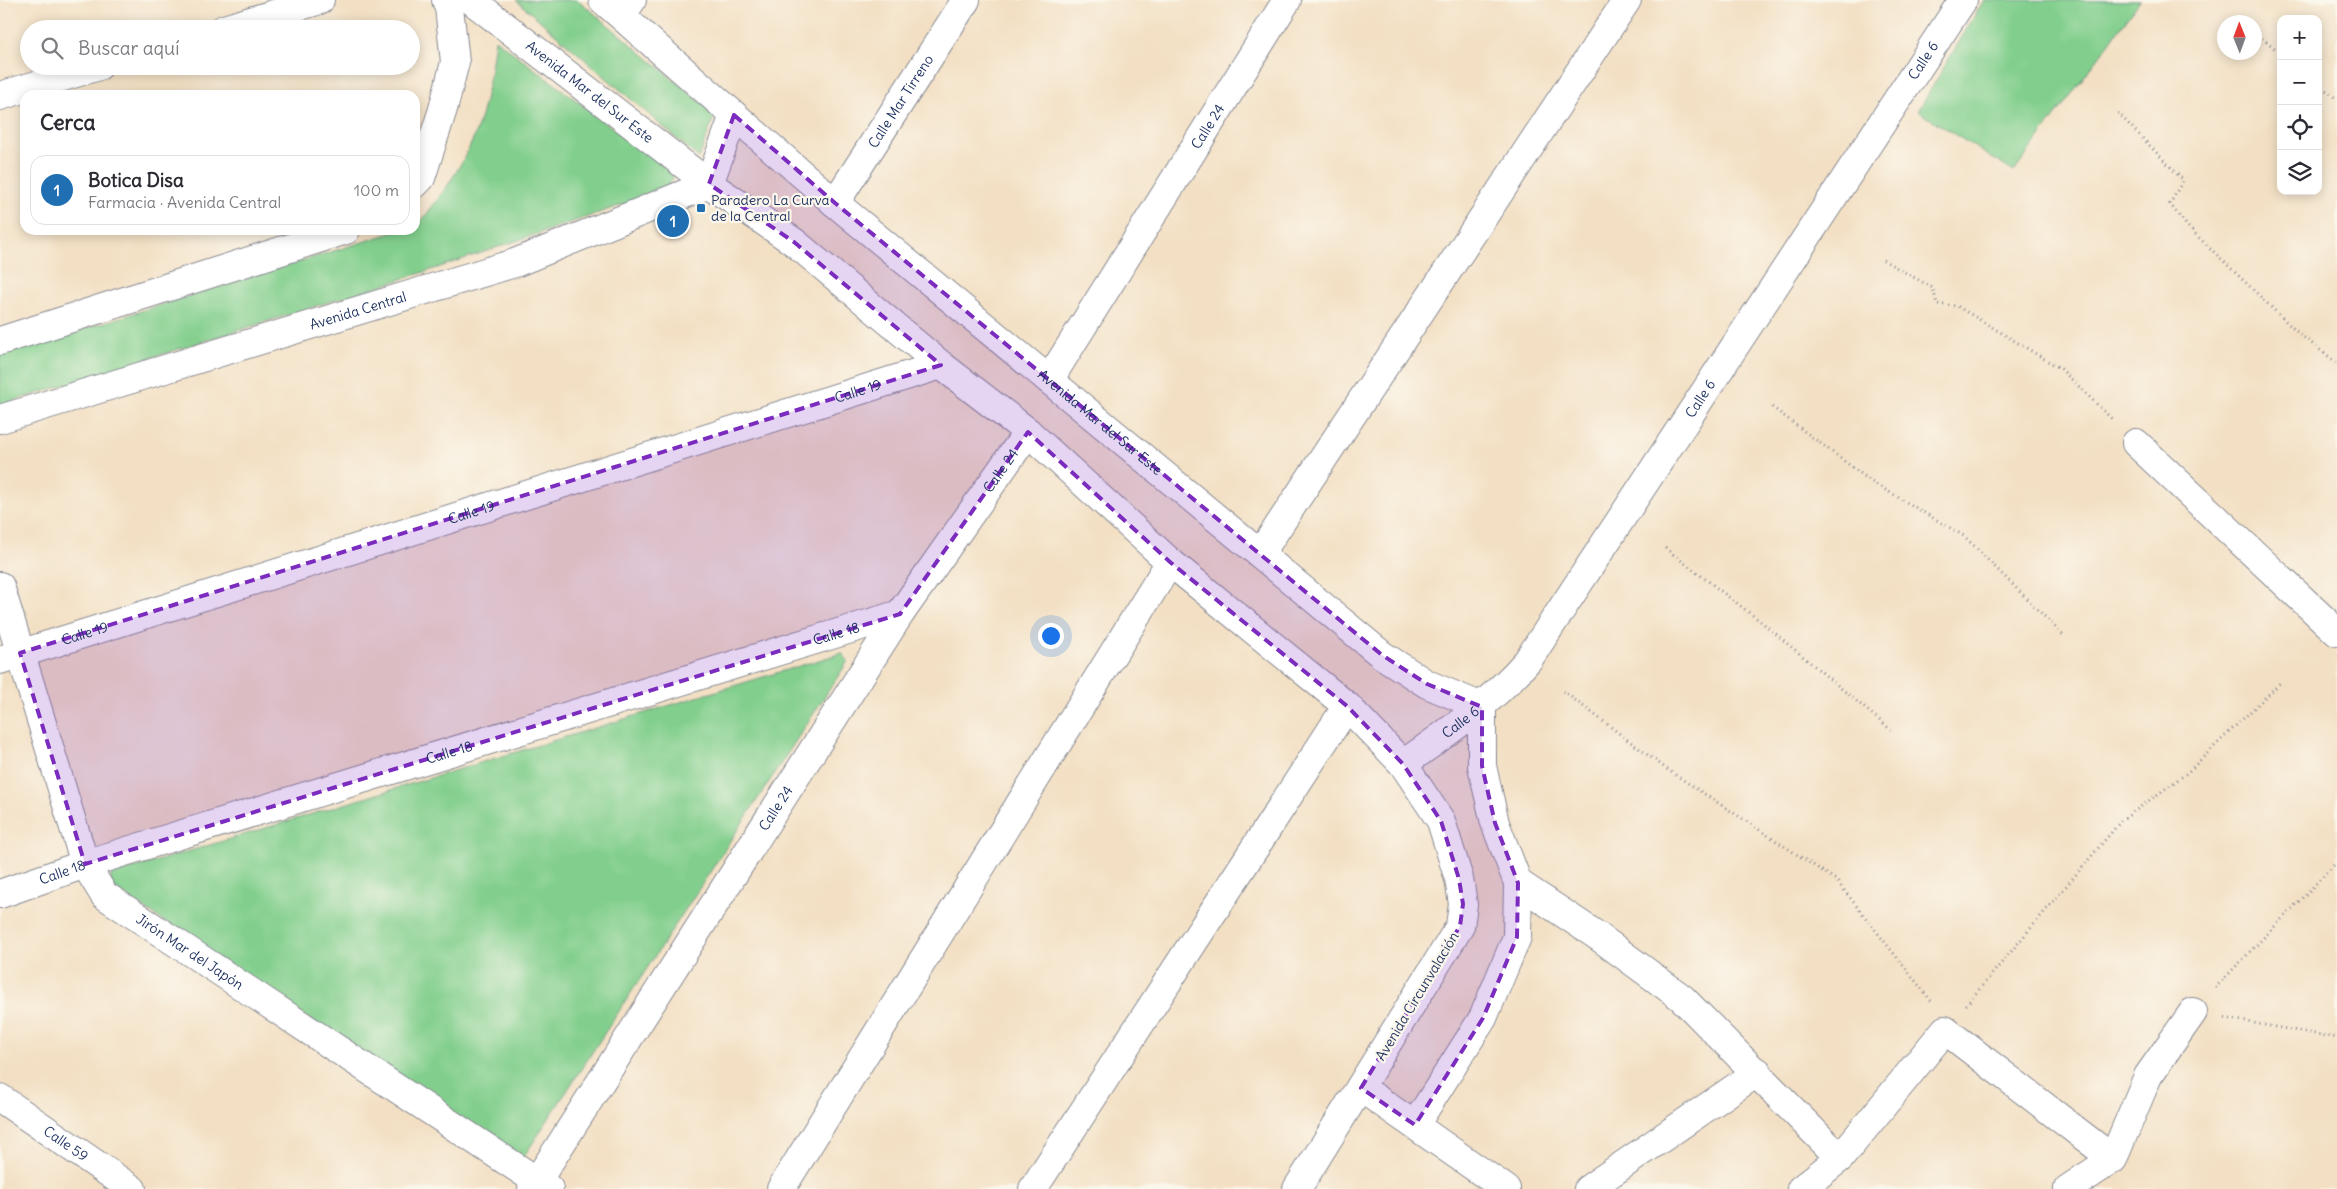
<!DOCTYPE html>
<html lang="es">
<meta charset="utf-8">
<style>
body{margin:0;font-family:Delius,sans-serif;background:#f2f2f3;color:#2b2b33}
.controls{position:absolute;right:15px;top:15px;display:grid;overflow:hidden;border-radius:10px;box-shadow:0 2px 12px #0003}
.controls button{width:45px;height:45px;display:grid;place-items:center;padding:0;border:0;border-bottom:1px solid #e1e1e2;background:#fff;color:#2b2b33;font:25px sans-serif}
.compass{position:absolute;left:2217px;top:15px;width:45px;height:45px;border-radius:50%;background:#fff;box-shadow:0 2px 12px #0003;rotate:359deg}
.you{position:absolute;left:1050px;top:635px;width:18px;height:18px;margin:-12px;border:4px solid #fff;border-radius:50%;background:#1a73e8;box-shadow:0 0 0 8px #1a73e833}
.badge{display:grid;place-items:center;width:32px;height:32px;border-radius:50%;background:#1f6fb2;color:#fff;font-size:16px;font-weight:700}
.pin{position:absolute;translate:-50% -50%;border:2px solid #fff;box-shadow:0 1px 5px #0006}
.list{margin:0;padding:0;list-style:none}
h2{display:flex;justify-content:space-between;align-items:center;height:65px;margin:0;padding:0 20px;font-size:21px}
h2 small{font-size:16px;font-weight:400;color:#7c7c81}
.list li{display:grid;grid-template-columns:32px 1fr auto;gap:15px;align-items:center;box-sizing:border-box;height:70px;margin:0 10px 10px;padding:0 10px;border:1px solid #e1e1e2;border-radius:15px}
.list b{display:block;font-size:19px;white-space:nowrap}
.list p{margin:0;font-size:16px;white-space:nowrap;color:#7c7c81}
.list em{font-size:16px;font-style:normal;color:#7c7c81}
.icon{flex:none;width:28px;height:28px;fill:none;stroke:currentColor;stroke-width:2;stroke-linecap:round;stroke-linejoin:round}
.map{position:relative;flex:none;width:2337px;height:1189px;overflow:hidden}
.search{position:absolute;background:#fff;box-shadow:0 2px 12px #0003;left:20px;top:20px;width:400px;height:55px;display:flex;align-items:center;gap:12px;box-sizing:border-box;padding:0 18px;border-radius:28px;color:#7c7c81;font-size:19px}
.panel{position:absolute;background:#fff;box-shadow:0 2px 12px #0003;left:20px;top:90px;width:400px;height:145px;border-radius:15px}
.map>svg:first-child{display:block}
.green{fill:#82cf8d;stroke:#4e7f76}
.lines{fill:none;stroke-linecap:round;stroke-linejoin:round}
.minor-casing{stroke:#878891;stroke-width:30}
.major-casing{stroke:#878891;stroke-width:30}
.path{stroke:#878891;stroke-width:3;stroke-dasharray:1 4;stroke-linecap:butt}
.minor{stroke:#fff;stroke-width:28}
.major{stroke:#fff;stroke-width:28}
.marked{fill:#7b2cbf;fill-opacity:0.2;stroke:#7b2cbf;stroke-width:4;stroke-dasharray:10 6;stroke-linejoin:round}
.poi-dot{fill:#1f6fb2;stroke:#fbf7ec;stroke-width:2}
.labels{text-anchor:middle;stroke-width:4.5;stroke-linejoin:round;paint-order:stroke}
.street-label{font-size:14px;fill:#1b2f5e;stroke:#fbf7ec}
.poi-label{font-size:14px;fill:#1b2f5e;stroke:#fbf7ec;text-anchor:start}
</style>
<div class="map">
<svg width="2337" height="1189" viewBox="0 0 2337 1189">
<rect width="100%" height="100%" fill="#fbf7ec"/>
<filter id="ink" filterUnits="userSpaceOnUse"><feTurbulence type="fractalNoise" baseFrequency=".02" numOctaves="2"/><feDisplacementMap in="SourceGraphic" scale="10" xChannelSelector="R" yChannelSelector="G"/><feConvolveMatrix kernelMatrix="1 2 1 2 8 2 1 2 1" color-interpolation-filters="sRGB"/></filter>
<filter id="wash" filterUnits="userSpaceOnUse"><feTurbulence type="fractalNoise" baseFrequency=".0096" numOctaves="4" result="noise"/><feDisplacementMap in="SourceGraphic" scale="20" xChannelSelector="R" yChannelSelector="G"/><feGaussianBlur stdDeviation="1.12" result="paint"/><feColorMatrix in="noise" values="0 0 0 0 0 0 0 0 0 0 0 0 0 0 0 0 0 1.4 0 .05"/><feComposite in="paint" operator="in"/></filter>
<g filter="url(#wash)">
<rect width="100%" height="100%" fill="#f3e0c4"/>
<g class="green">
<path d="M516,0H578L715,114L699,158Z"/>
<path d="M1984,0L2140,1L2014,172L1918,111Z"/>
<path d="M495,39L675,175L666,190L434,269L0,405V355L401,230H415V226L419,224C440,197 461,169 474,137C486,106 491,72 495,39Z"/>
<path d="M842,653L848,661L521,1161L111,886V875Z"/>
</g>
</g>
<g filter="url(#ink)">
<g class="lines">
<g class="minor-casing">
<g id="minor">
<path id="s1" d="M471,0L709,184L794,242L941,365L1028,432L1170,562L1347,706L1403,764L1441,821L1459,879L1463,904L1460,926L1297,1189"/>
<path d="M622,15L632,0"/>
<path d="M224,29L320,0"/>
<path d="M0,96L99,66"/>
<path id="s2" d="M734,115L835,203L1382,655L1427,684L1482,707"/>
<path id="s3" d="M835,203L966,0"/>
<path id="s4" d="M1049,380L1287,0"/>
<path d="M2136,443L2337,632"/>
<path d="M1260,554L1627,0"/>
<path id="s5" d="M0,586L85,864L104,895L549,1189"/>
<path id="s6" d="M0,660L941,365"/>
<path id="s7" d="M1403,764C1448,732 1492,702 1528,660L1963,0"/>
<path d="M1518,883L1599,937L1682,998L1840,1158"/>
<path id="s8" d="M0,894L85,864L900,614"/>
<path d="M1361,1088L1506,1189"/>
<path id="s9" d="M0,1098L132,1189"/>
<path d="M1415,1125L1483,1018L1517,937L1518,883L1495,823L1482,766V707"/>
<path id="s10" d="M532,1189L900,614L1028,432"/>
<path d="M781,1189L1170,562"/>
<path d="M1033,1189L1347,706"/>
<path d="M1588,1189L1758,1072"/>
<path d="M1801,1189L1840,1158L1945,1030L2113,1159"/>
<path d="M2068,1189L2113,1159L2148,1076L2193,1012"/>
</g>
</g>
<g class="major-casing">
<g id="major">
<path d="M415,184L421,178L443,109L455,62L449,7L446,0"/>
<path d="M0,341L346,230"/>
<path id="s11" d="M0,419L515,263L709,184L734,115L603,0"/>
</g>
</g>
<g class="path">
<path d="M2238,19L2242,22"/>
<path d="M2254,32L2281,53"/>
<path d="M2318,84L2337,99"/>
<path d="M2118,113L2183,180L2170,204L2187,226L2297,332L2337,363"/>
<path d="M1883,260L1933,288L1937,304L1957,306L2061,369L2114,421"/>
<path d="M1772,407L1872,482L1964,536L2065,637"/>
<path d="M1665,548L1764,624L1891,730"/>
<path d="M1563,691L1668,770L1836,880L1932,1002"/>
<path d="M2215,988L2337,862"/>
<path d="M1966,1005L2121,821L2187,773L2281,682"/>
<path d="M2225,1018L2337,1038"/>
</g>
<use href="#minor" class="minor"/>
<use href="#major" class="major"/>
</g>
</g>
<path class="marked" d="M734,115L835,203L1382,655L1427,684L1482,707V766L1495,823L1518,883L1517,937L1483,1018L1415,1125L1361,1088L1460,926L1463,904L1459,879L1441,821L1403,764L1347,706L1170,562L1028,432L900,614L85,864L20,653L941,365L794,242L709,184Z"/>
<rect class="poi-dot" x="696" y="203" width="10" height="10" rx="2.5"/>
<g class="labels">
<g class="street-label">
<text dy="5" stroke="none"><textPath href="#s7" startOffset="881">Calle 6</textPath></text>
<text dy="5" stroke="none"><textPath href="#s1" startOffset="150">Avenida Mar del Sur Este</textPath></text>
<text dy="5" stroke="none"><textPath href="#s3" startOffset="121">Calle Mar Tirreno</textPath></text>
<text dy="5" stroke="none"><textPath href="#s4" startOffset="299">Calle 24</textPath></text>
<text dy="5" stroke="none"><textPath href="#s11" startOffset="374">Avenida Central</textPath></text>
<text dy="5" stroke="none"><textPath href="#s6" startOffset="899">Calle 19</textPath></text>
<text dy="5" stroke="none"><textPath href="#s7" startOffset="476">Calle 6</textPath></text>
<text dy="5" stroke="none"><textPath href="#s2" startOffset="478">Avenida Mar del Sur Este</textPath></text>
<text dy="5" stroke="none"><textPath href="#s10" startOffset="858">Calle 24</textPath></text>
<text dy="5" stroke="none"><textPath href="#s6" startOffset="494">Calle 19</textPath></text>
<text dy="5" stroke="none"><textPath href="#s6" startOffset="89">Calle 19</textPath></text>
<text dy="5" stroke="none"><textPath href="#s8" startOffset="876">Calle 18</textPath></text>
<text dy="5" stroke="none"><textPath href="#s7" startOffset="71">Calle 6</textPath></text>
<text dy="5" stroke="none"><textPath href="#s8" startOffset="471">Calle 18</textPath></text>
<text dy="5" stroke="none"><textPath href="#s10" startOffset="452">Calle 24</textPath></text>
<text dy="5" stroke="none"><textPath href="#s8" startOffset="66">Calle 18</textPath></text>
<text dy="5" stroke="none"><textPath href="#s5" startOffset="430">Jirón Mar del Japón</textPath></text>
<text transform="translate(1417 996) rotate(-59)" y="5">Avenida Circunvalación</text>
<text dy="5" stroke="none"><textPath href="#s9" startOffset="80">Calle 59</textPath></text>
</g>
<g class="poi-label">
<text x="711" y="205">Paradero La Curva<tspan x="711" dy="16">de la Central</tspan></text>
</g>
</g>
</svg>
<div class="controls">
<button>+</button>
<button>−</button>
<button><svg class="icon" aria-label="locate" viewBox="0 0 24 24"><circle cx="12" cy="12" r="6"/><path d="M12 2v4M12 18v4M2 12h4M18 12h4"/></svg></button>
<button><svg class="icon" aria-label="layers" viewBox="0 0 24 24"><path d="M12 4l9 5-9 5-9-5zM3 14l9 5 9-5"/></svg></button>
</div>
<svg class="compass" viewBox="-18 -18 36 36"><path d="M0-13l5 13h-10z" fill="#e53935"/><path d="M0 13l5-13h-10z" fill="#7c7c81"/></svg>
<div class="you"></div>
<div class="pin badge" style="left:673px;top:221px">1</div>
<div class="search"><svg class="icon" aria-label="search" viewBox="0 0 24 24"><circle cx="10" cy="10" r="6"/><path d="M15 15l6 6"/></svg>Buscar aquí</div>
<section class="panel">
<h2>Cerca<small></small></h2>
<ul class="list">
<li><span class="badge">1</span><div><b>Botica Disa</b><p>Farmacia · Avenida Central</p></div><em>100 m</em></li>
</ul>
</section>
</div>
